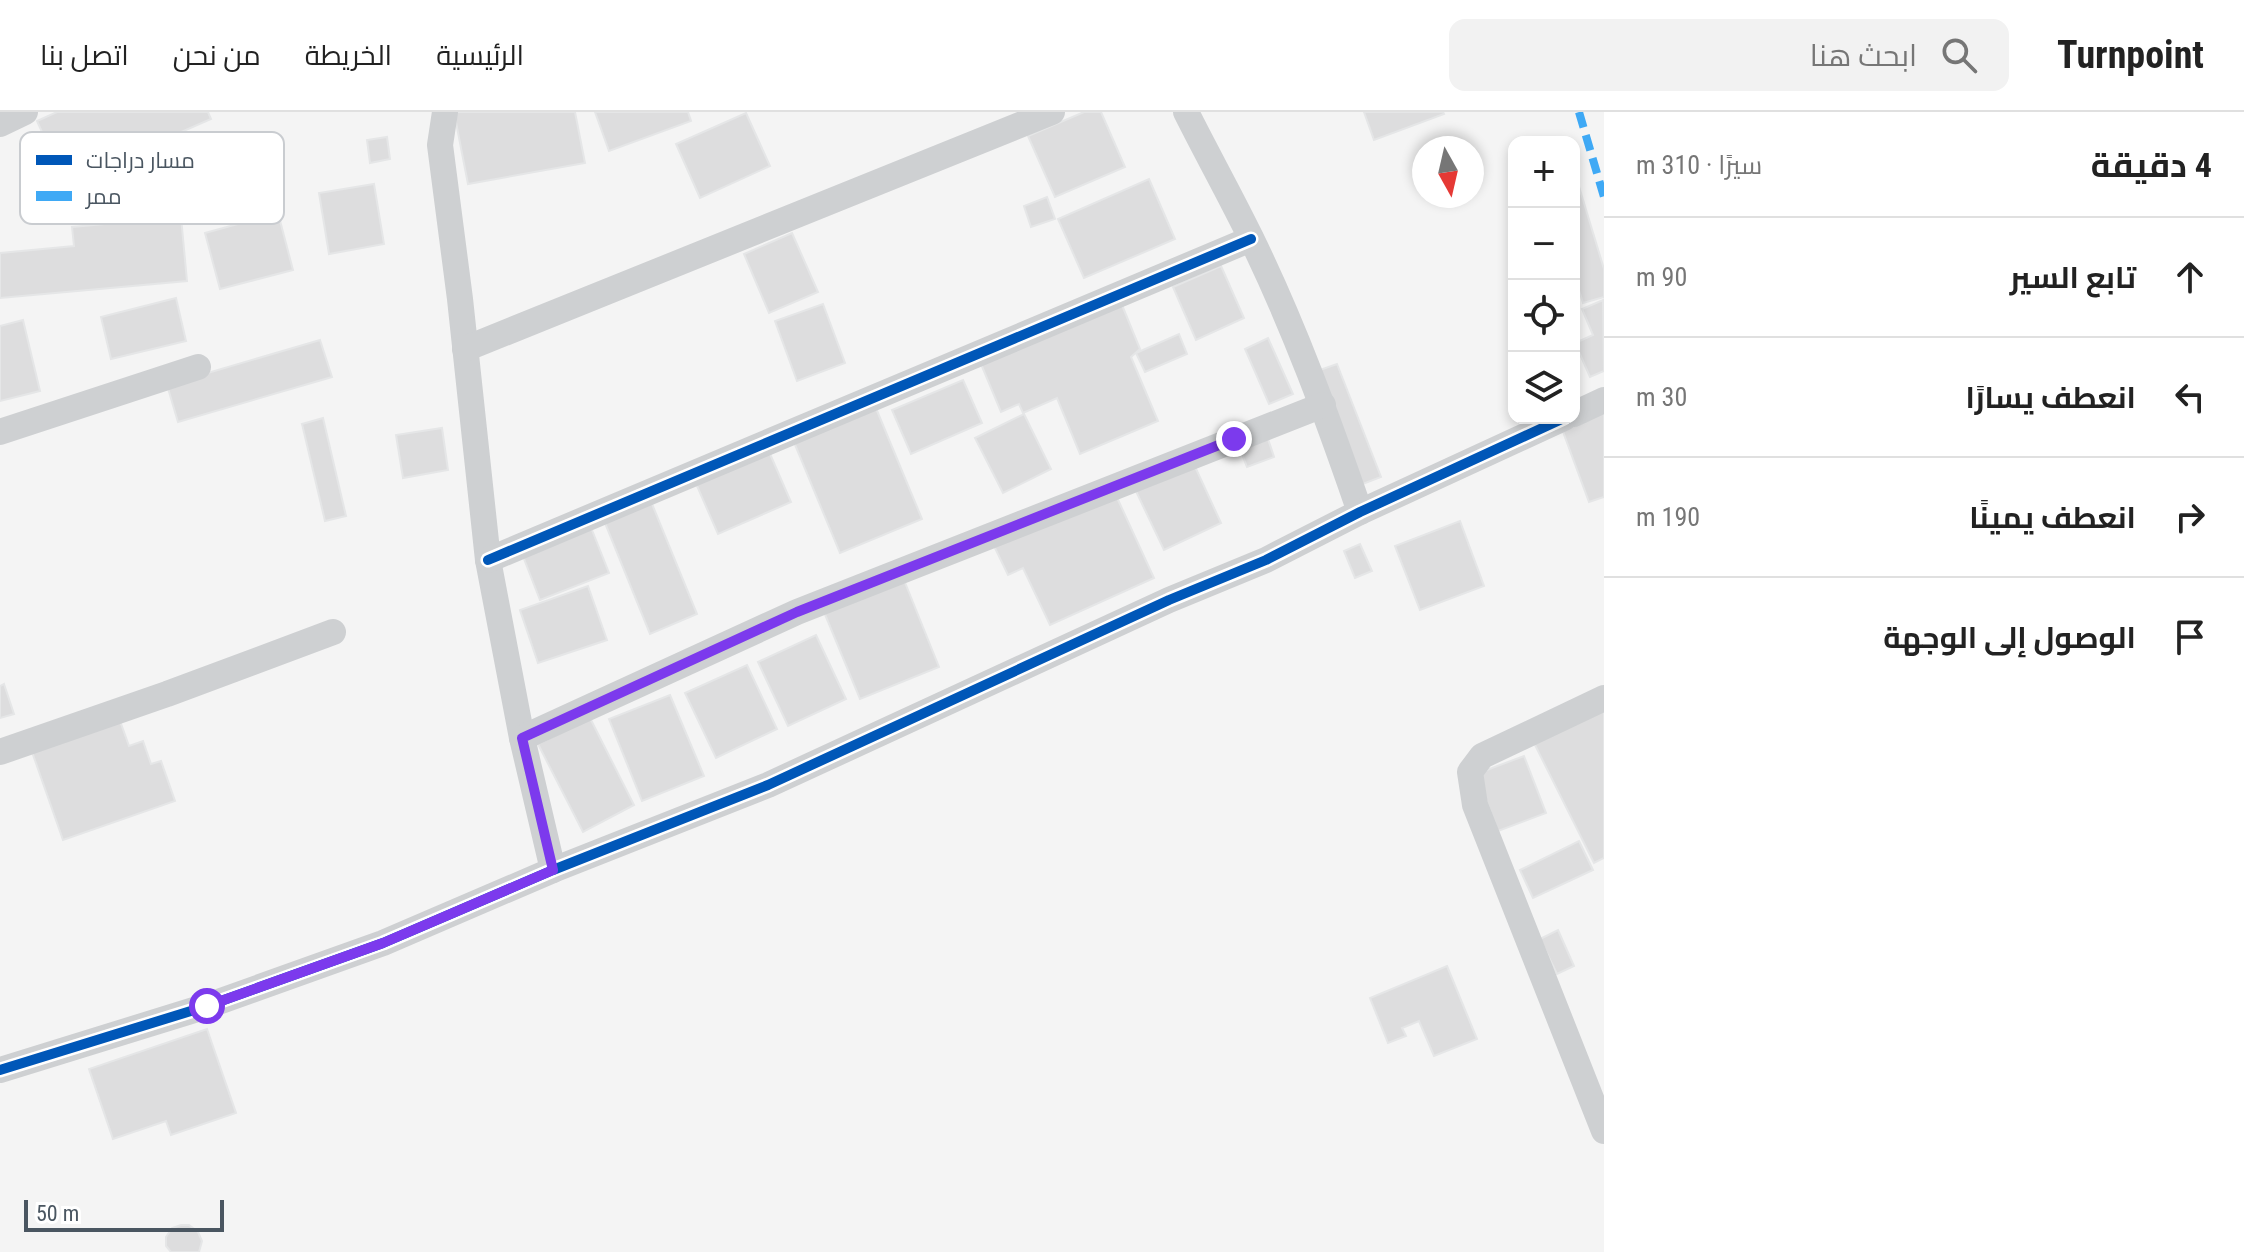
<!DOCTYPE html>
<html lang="ar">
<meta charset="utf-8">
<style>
body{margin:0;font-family:"Roboto Condensed",Cairo,sans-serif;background:#f2f2f2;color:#222;direction:rtl}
.controls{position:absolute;right:24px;top:24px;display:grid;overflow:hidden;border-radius:16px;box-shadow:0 4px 12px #0003}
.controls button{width:72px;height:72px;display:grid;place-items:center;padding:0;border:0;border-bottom:2px solid #e0e0e0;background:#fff;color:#222;font:40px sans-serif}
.compass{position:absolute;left:1412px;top:24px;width:72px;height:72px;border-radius:50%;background:#fff;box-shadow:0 4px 12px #0003;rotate:172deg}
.scale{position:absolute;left:24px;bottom:20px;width:200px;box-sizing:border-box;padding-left:8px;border:4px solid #4a5661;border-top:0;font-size:22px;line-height:28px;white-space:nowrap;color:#4a5661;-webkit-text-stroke:6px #fff;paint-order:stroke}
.stop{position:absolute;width:24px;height:24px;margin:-18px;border:6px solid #7c3aed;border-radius:50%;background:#fff}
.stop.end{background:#7c3aed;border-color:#fff;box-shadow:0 2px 8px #0008}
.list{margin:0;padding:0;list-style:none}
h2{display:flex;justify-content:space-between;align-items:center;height:104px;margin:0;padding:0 32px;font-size:34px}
h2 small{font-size:26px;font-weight:400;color:#767676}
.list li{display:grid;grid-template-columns:52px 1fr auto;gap:24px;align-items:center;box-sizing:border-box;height:120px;padding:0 32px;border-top:2px solid #e0e0e0}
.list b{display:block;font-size:30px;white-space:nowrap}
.list em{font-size:26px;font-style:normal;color:#767676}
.icon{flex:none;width:44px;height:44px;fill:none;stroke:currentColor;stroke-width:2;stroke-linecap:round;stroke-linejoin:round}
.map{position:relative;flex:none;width:1604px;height:1140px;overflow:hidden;direction:ltr}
header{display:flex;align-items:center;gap:48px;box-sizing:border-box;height:112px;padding:0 40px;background:#fff;border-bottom:2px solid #e0e0e0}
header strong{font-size:38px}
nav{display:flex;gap:44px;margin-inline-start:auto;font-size:28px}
.search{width:560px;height:72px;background:#f2f2f2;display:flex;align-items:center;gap:20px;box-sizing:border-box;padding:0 28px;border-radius:16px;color:#767676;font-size:30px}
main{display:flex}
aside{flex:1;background:#fff}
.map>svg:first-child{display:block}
.building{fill:#ddddde;stroke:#e5e6e7;stroke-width:2}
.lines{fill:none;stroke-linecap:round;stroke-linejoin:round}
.minor{stroke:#ced0d2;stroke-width:26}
.quiet{stroke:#3fa9f5;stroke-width:8;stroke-dasharray:16 8;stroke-linecap:butt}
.cycleway-casing{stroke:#fff;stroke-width:15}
.cycleway{stroke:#0057b8;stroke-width:10}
.route{stroke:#7c3aed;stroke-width:10}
.key{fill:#fff;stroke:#c9ccd0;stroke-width:2}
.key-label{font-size:22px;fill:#4a5661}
</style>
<header>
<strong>Turnpoint</strong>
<div class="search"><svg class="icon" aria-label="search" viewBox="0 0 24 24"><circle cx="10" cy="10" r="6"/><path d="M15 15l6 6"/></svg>ابحث هنا</div>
<nav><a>الرئيسية</a><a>الخريطة</a><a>من نحن</a><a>اتصل بنا</a></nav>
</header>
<main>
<aside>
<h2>4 دقيقة<small>سيرًا · 310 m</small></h2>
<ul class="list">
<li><svg class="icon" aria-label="ahead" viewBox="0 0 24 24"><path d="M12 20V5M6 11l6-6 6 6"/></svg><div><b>تابع السير</b></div><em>90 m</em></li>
<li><svg class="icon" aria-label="left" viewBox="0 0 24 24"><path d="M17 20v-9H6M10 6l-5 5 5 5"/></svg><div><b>انعطف يسارًا</b></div><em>30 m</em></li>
<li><svg class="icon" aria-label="right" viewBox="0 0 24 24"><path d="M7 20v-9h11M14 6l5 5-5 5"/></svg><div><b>انعطف يمينًا</b></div><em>190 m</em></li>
<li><svg class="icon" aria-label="arrive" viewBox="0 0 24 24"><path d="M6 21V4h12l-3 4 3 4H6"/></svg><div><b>الوصول إلى الوجهة</b></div></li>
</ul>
</aside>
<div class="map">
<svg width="1604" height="1140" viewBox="0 0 1604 1140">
<rect width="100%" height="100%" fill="#f4f4f4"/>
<g class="building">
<path d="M57,0H208L211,7L65,71L37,9Z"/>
<path d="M454,0H575L585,51L468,72Z"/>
<path d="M595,0H688L691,9L609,39Z"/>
<path d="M1084,0H1101L1125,55L1055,85L1028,24Z"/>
<path d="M1364,0H1443L1444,2L1374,28Z"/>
<path d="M746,1L770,54L700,86L676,32Z"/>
<path d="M387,25L390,47L370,51L367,28Z"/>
<path d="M1574,58L1604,157V185L1583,191L1574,162Z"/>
<path d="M1149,67L1175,127L1084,166L1058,107Z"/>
<path d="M374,72L384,132L329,142L319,81Z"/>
<path d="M1047,85L1055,107L1031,115L1024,94Z"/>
<path d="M278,101L293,158L220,177L205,121Z"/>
<path d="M181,105L187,169L0,186V141L74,134L72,115Z"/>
<path d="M792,121L818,180L769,201L744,142Z"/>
<path d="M1221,154L1244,206L1196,228L1173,175Z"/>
<path d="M176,186L186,229L111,247L101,205Z"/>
<path d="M1603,188L1604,259L1590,265L1575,231L1593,223L1582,197Z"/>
<path d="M823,192L845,251L797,269L775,209Z"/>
<path d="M1122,193L1140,237L1131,245L1158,309L1080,342L1057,286L1023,301L1019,292L1001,300L981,252Z"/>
<path d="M23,208L40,279L0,289V214Z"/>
<path d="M1179,222L1187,242L1145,260L1136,241Z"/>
<path d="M1268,226L1293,282L1269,292L1245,237Z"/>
<path d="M320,228L332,265L178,310L167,273Z"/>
<path d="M1337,252L1381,365L1355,375L1311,261Z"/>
<path d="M963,268L982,311L911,342L892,298Z"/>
<path d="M873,289L922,407L840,441L791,323Z"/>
<path d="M1604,301V385L1589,390L1562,317Z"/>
<path d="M1024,302L1051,357L1003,381L975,326Z"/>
<path d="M323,306L346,404L325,409L302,312Z"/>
<path d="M442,316L448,358L403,366L396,323Z"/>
<path d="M1268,327L1274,345L1247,355L1240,337Z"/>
<path d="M767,335L791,390L718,422L694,367Z"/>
<path d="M1192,348L1221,411L1164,438L1134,375Z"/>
<path d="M1114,379L1154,466L1050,513L1023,456L1008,463L994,434Z"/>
<path d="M650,387L697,502L650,522L603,406Z"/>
<path d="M1460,409L1484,474L1420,498L1395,434Z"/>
<path d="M590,413L609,461L540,488L521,439Z"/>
<path d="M1360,432L1372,459L1355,466L1344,439Z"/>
<path d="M904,468L939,555L860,587L824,500Z"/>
<path d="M588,474L607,528L538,551L520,498Z"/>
<path d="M816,523L846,587L788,614L758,550Z"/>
<path d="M747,553L777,617L716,646L685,581Z"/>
<path d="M4,572L14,602L0,606V574Z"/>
<path d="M670,583L704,664L642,689L609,607Z"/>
<path d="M1604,592V746L1594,751L1532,627Z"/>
<path d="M119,606L129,634L143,629L151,652L161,649L175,689L63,728L31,637Z"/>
<path d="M590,606L634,693L583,720L538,632Z"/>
<path d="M1524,644L1546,701L1498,719L1476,662Z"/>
<path d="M1579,729L1593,758L1533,786L1520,758Z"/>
<path d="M1558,818L1574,854L1557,862L1540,827Z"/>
<path d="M1447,854L1477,927L1434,944L1419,909L1402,916L1406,924L1388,931L1370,886Z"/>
<path d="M207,917L236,1001L171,1023L166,1009L113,1027L89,957Z"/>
<path d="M181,1113H189L198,1120L202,1129L199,1140H171L166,1134V1125L172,1116Z"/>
</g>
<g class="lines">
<g class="minor">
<path d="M445,0L440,33L460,187L488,448L522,626L553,758"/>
<path d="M1186,0C1207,42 1230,83 1251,126C1294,214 1328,307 1360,400"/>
<path d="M0,12L25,0"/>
<path d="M465,237L1052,0"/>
<path d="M1574,302L1604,288"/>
<path d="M0,320L198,255"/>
<path d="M488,448L1251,127"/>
<path d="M1604,586L1482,644L1470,660L1475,693L1604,1019"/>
<path d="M522,626L797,500L1323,293"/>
<path d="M0,640L167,582L333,520"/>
<path d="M0,958L207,894L383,831L553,758L768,673L1169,488L1266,448L1360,400L1564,306"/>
</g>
<path class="quiet" d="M1579,0L1604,85"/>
<g class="cycleway-casing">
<g id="cycleway">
<path d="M488,448L1251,127"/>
<path d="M0,958L207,894L383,831L553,758L768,673L1169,488L1266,448L1360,400L1564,306"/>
</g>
</g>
<use href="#cycleway" class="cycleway"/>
</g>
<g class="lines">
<path class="route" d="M207,894L383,831L553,758L522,626L797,500L1234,327"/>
</g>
<rect x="20" y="20" width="264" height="92" rx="12" class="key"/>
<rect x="36" y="43" width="36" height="10" fill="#0057b8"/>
<rect x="36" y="79" width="36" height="10" fill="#3fa9f5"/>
<g class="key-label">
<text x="86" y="56">مسار دراجات</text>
<text x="86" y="92">ممر</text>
</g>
</svg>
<div class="controls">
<button>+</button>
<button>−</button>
<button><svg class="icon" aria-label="locate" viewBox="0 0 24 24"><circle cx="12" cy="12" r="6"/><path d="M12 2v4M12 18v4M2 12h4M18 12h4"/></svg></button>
<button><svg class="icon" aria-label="layers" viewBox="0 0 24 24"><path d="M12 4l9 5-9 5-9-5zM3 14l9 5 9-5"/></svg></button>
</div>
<svg class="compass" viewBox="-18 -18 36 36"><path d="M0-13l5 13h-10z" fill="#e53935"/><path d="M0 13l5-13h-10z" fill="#767676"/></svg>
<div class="scale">50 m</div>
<div class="stop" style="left:207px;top:894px"></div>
<div class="stop end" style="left:1234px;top:327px"></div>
</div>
</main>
